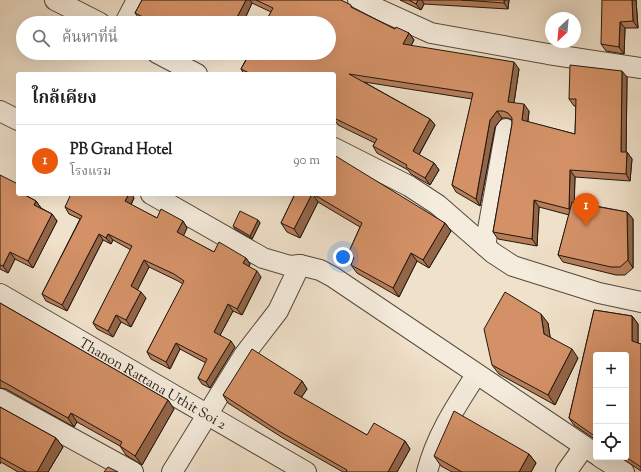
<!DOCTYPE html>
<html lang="th">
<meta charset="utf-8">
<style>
body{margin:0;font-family:"Sorts Mill Goudy","Noto Serif Thai",serif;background:#f2f2f2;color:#202124}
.controls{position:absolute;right:12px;bottom:12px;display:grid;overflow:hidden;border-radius:4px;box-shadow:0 4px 16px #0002}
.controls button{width:36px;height:36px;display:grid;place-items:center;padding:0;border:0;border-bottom:1px solid #e0e0e0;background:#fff;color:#202124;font:20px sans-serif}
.compass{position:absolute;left:545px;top:12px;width:36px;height:36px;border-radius:50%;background:#fff;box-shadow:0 4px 16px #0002;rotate:206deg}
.you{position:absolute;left:343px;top:257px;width:14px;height:14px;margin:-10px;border:3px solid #fff;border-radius:50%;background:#1a73e8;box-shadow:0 0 0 6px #1a73e833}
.badge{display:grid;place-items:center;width:26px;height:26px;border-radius:50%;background:#ea580c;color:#fff;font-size:13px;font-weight:700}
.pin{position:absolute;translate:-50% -33px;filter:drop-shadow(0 1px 2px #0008)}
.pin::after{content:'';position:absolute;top:21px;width:14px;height:12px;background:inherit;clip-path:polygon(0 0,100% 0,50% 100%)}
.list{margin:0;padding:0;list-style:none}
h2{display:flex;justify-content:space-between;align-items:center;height:52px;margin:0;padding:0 16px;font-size:17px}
h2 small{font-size:13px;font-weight:400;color:#757577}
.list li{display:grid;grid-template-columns:26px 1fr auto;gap:12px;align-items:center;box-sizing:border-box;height:72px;padding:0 16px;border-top:1px solid #e0e0e0}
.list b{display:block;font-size:15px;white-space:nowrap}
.list p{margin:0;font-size:13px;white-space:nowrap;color:#757577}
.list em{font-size:13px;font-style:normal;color:#757577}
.icon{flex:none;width:22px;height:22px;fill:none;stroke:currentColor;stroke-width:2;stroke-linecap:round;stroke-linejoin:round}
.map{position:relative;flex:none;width:641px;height:472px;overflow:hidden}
.search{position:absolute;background:#fff;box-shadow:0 4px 16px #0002;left:16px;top:16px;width:320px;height:44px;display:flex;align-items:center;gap:10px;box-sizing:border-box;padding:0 14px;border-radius:22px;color:#757577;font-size:15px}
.panel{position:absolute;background:#fff;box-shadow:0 4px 16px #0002;left:16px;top:72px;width:320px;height:124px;border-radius:4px}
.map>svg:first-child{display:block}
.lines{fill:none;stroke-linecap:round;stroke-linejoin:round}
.street-casing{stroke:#554a3e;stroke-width:22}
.street{stroke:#f5ecdd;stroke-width:20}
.wall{fill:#b67d59;stroke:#211710}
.shaded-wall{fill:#946648;stroke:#211710}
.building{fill:#d49167;stroke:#211710}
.labels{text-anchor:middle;stroke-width:3;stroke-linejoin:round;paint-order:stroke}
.street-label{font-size:14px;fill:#211710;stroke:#f5ecdd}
</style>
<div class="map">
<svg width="641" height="472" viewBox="0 0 641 472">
<rect width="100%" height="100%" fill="#f0e1ca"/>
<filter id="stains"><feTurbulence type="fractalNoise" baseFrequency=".005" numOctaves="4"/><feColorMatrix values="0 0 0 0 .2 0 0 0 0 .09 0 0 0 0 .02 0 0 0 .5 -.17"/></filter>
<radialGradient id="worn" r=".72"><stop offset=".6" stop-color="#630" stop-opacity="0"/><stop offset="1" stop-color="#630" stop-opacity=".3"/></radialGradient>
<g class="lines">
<g class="street-casing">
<g id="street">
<path d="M55,0L100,23"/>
<path d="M358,0L431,33L548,54L641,68"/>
<path d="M125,23L137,0"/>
<path d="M157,53L197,74"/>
<path d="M0,111L18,120"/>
<path d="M334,148L409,186L438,205L493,253L513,266L599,293L641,302"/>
<path d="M151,194L263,258L290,266L300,265L320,270L333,277L596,454"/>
<path d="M485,246L506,129"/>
<path id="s1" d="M0,294L306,472"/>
<path d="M0,399L133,472"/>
<path d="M600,457L624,472"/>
<path d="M172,472L244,355L278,311L300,265"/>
<path d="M427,472C436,436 456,406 476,375"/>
<path d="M566,472L584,447"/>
</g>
</g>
<use href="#street" class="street"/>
</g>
<g class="wall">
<path d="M142,0H341L354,8L395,29L409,33L414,40L411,46L519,69L514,103L529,111L528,122L575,134L576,106H574L569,99L627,77L626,152H627L632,159L630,181L575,177L574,202L627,212L633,219V268L625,275H616L563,262L558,255L569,215L539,207L537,246L498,239L493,232L512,124V120L508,118H502L495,127L480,206L456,192L452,185L472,99L364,82L430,119L435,125L419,155L434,163L439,170L430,185L411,174L408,170L377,153L373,146L375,143L338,125L334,119V74H244L241,69L271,12L252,3L243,23H146L140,20L135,13Z"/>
<path d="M400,0H509L508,9L424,4L421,10Z"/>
<path d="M636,0L638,28H625L624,54L606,51L601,44Z"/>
<path d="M217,53H228L226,57Z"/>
<path d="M0,175L18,194H26L25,195L36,201L41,208L52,214L57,221L33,268L15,259L8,273L0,269Z"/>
<path d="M295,194H334L445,223L451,231L429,268L417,261L399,297L357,273L351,265L353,261L348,254L360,227L318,202L300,238L287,232L281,223Z"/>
<path d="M134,198L131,205L157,218L183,221L187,228L183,236L214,252L246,258L250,264L249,267L261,277L242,315L233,311L220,335L235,347L210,388L202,384L198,378L206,363L180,349L170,369L151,359L147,352L183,284L178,281L149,267L137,290L146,298L131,327L121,322L113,337L97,329L93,323L131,250L113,240L111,244L103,240L67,311L46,301L42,294L80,219L69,214L65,207Z"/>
<path d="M258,220L260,223L252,239L235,229L233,226Z"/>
<path d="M0,303L168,400L174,409L142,465L126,455L120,446L77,422L74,427L6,389L0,388Z"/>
<path d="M594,310L632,316L638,324V343L641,344V471L620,457H626V355H596V440L574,425L569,418Z"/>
<path d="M548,323L550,337L578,358L555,405L499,374L492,365Z"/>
<path d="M302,381L307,389L301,398L367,435L405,441L410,449L397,472H343L283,438L228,403L223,395Z"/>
<path d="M0,407L56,438L63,447L48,472H18L1,462L0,464Z"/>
<path d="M529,454L536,463L531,472H452L441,466L434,456Z"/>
</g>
<g class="shaded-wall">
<path d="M246,0H250L252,3L243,23H234Z"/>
<path d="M418,0H422L424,4L421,10L416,4Z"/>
<path d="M504,0H509L508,9L504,3Z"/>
<path d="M632,0H636L638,28L633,21Z"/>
<path d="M620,22L625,28L624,54L619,47Z"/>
<path d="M409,33L414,40L408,51L403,44Z"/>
<path d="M223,53H228L226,57Z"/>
<path d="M514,62L519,69L513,109L508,102Z"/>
<path d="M622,71L627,77L626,159L621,152Z"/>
<path d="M524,104L529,111L527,127L522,120Z"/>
<path d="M497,111L502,118L495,127L480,206L476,199L490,120Z"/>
<path d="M430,119L435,125L417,158L413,151Z"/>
<path d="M627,152L632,159L630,181L626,174Z"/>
<path d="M434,163L439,170L430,185L425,178Z"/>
<path d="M570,170L575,177L574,216L569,209Z"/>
<path d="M129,194H132L134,198L129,208L125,201Z"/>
<path d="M312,194H313L318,202L300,238L294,229Z"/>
<path d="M534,200L539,207L537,246L532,239Z"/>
<path d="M36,201L41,208L39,212L34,205Z"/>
<path d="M627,212L633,219V268L628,260Z"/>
<path d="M52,214L57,221L33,268L28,261Z"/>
<path d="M258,220L260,223L252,239L250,236Z"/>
<path d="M183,221L187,228L182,239L177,232Z"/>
<path d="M445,223L451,231L429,268L423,260Z"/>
<path d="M99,234L103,240L67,311L62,305Z"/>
<path d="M108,234L113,240L111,244L106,238Z"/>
<path d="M10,252L15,259L8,273L3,266Z"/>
<path d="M411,253L417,261L399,297L393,288Z"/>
<path d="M246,258L250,264L247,270L243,263Z"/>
<path d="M144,260L149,267L136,293L131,286Z"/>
<path d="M257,271L261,277L242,315L237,309Z"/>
<path d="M141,292L146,298L131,327L126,320Z"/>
<path d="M228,304L233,311L218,339L214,332Z"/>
<path d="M541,314L548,323L551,343L544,334Z"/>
<path d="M116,315L121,322L113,337L108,331Z"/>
<path d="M632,316L638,324V348L632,341Z"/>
<path d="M231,341L235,347L210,388L206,382Z"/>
<path d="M176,343L180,349L170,369L166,362Z"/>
<path d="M572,349L578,358L555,405L548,395Z"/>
<path d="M302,381L307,389L299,401L294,393Z"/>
<path d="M168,400L174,409L142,465L135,456Z"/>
<path d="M71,413L77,422L74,427L68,418Z"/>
<path d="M56,438L63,447L48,472H37Z"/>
<path d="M405,441L410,449L397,472H388Z"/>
<path d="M529,454L536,463L531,472H519Z"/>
</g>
<g class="building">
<path d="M142,0H246L234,23H155L135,13Z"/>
<path d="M256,0H341L351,5V7L395,29L396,27L409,33L403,44L514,62L508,102L524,104L522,120L575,134L576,99H569L570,65L622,71L621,152H627L626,174L570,170L569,209L534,200L532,239L493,232L512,124V118L508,113L503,111H497L490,120L476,199L452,185L473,93L349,74L430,119L413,151L434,163L425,178L406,167L407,165L373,146L377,139L334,118V116L335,113L334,112V74H251L241,69L250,53H329V23H265L273,8Z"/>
<path d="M409,0H418L416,4Z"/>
<path d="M462,0H504V3Z"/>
<path d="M602,0H632L633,21L620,22L619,47L601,44Z"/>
<path d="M334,155L445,223L423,260L411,253L393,288L351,265L354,258L348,254L362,223L313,194H334Z"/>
<path d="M0,175L18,184V194H23L36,201L34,205L52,214L28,261L10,252L3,266L0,265Z"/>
<path d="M71,194H129L125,201L157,218L161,209L183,221L177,232L214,252L219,242L246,258L243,263L257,271L237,309L228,304L214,332L231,341L206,382L198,378L207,359L176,343L166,362L147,352L184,281L174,274L144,260L131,286L141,292L126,320L116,315L108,331L93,323L132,246L108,234L106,238L99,234L62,305L42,294L82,216L65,207Z"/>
<path d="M295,194H312L294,229L281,223Z"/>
<path d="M572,202L627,212L628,260L620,267H611L558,255Z"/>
<path d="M240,211L258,220L250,236L233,226Z"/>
<path d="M505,292L541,314L544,334L572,349L548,395L492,365L484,329Z"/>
<path d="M0,303L168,400L135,456L120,446L122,442L71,413L68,418L0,380Z"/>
<path d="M594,310L632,316V341L641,344V467L626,457V355H596V437L569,418Z"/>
<path d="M252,349L302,381L294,393L367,435L374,423L405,441L388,472H346L347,470L277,430L223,395Z"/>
<path d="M0,407L56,438L37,472H27L0,457Z"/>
<path d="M454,411L529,454L519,472H462L434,456Z"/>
<path d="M108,467L118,472H104Z"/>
</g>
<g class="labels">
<g class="street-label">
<text dy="5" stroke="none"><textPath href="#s1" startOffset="177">Thanon Rattana Uthit Soi 2</textPath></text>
</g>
</g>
<rect width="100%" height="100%" filter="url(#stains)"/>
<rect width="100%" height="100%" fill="url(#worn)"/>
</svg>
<div class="controls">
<button>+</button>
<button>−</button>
<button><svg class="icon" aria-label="locate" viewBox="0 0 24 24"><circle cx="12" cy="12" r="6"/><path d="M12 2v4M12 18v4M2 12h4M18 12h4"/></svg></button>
</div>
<svg class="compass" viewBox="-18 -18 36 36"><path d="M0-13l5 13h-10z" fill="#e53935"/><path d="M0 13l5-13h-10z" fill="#757577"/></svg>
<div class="you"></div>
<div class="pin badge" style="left:586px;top:226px">1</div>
<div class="search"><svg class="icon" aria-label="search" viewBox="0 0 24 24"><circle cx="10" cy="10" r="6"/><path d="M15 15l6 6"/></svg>ค้นหาที่นี่</div>
<section class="panel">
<h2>ใกล้เคียง<small></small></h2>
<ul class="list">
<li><span class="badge">1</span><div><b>PB Grand Hotel</b><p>โรงแรม</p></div><em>90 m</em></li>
</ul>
</section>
</div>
